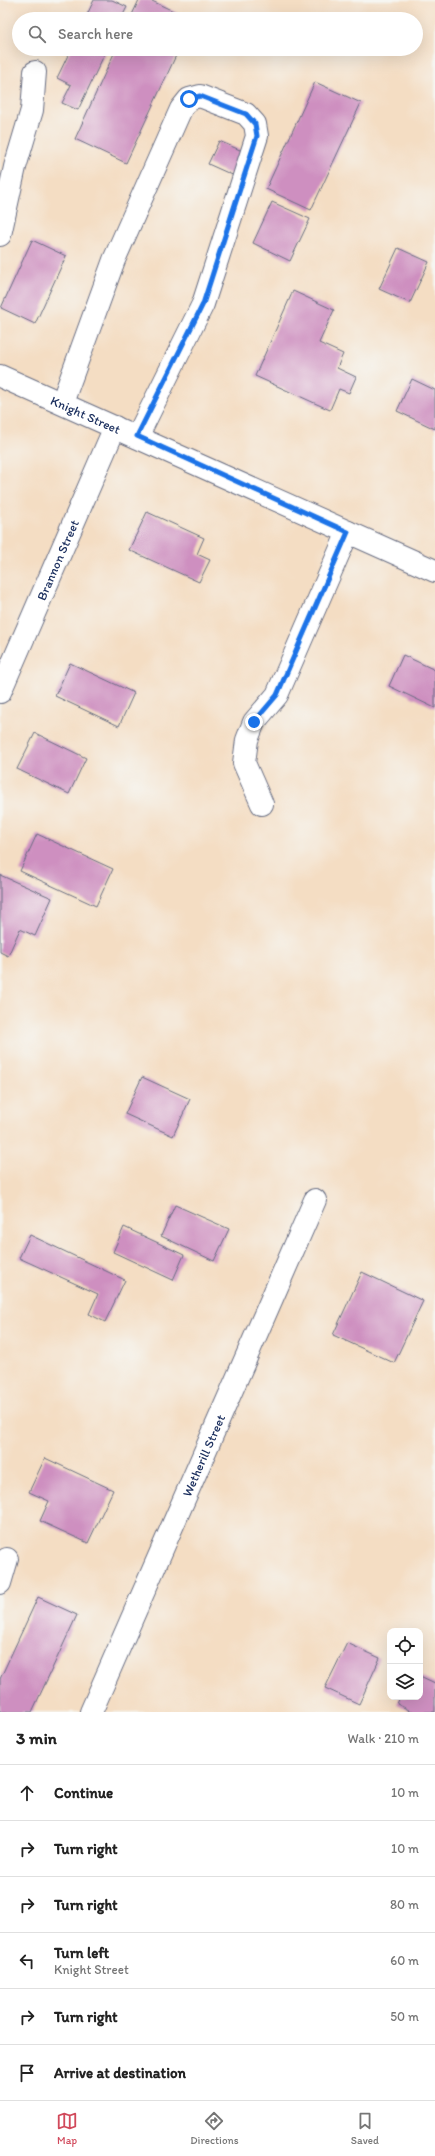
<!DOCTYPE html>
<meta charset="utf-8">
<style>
body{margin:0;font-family:Itim,sans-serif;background:#f2f2f2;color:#222}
.controls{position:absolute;right:12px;bottom:12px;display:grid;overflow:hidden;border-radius:8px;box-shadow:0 4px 16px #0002}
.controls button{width:36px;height:36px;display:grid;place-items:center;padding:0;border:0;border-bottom:1px solid #e0e0e0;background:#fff;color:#222;font:20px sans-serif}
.stop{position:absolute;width:12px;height:12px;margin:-9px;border:3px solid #1a73e8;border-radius:50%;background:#fff}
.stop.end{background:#1a73e8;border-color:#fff;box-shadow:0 1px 4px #0008}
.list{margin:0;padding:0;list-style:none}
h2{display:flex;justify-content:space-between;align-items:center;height:52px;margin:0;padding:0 16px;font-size:17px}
h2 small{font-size:13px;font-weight:400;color:#767676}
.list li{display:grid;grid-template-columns:26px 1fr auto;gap:12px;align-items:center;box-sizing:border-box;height:56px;padding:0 16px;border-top:1px solid #e0e0e0}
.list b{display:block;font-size:15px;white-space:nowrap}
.list p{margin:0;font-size:13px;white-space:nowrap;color:#767676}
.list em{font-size:13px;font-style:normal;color:#767676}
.icon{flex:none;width:22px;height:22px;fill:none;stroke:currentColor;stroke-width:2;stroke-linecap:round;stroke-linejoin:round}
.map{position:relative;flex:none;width:435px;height:1712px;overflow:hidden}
.search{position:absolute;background:#fff;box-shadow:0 4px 16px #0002;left:12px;right:12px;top:12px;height:44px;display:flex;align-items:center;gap:10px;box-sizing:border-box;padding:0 14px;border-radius:22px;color:#767676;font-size:15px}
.sheet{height:388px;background:#fff}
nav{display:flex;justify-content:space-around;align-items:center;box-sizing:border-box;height:56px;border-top:1px solid #e0e0e0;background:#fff;font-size:11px;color:#767676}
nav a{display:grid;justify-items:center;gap:2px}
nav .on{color:#d1495b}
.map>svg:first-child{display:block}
.building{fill:#ce8fc0}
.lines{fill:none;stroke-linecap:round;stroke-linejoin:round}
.minor-casing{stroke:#676c81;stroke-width:24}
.minor{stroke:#fff;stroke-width:22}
.route{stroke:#1a73e8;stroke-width:5}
.labels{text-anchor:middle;stroke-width:3;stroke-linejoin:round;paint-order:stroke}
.street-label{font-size:13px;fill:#1b2f5e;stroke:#f6f6f2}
</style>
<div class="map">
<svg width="435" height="1712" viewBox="0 0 435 1712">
<rect width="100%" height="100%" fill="#f6f6f2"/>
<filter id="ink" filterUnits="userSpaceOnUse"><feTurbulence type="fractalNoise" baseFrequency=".025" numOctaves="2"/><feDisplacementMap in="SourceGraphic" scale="8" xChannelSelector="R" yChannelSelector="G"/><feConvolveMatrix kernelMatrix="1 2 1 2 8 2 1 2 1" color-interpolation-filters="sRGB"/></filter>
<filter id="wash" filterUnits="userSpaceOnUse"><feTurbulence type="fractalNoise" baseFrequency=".012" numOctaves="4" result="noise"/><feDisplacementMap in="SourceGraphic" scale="16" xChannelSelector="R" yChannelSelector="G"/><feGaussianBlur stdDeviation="0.9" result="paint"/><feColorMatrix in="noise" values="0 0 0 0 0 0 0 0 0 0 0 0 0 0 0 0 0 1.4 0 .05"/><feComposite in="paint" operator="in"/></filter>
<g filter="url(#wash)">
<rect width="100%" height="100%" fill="#f4ddc3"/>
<g id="blocks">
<g class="building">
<path d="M94,0H112L127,7L121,19H85Z"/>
<path d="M139,0H150L190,19H130Z"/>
<path d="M71,49H107L78,110L62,103L71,85L57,78Z"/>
<path d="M116,49H179L126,163L75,139Z"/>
<path d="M315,82L361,103L311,210L266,189Z"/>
<path d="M219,141L247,153L237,177L208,164Z"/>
<path d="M272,202L310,219L290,261L253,243Z"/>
<path d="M32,240L66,256L35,324L1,308Z"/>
<path d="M398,248L429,262L410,303L379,289Z"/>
<path d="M293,291L334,310L319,343L343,354L337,368L356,377L349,393L339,389L330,410L255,376Z"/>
<path d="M412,379L435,390V429L397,411Z"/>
<path d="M147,512L204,538L197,554L210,560L199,582L129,550Z"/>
<path d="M403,655L435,670V708L389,686Z"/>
<path d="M70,663L134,693L119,726L55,696Z"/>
<path d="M35,733L86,758L69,794L17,769Z"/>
<path d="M37,834L113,869L96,906L20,871Z"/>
<path d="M0,875L52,898L35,936L20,929L8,956L0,952Z"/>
<path d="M142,1077L190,1099L173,1136L125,1114Z"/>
<path d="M175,1205L229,1229L214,1261L161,1236Z"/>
<path d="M124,1227L184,1255L173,1280L113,1252Z"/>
<path d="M30,1235L125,1280L105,1322L89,1314L98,1294L19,1258Z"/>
<path d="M362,1272L423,1301L394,1363L333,1335Z"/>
<path d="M45,1458L113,1490L88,1543L40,1521L49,1501L29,1492Z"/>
<path d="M38,1597L77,1615L32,1712H0V1679Z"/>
<path d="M347,1643L380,1658L359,1704L325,1688Z"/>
<path d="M420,1676L435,1683V1712H408L409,1710L397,1704L400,1697H420Z"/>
</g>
</g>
</g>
<g filter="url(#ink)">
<use href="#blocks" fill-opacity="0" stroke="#676c81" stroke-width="1"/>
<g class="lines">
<g class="minor-casing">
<g id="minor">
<path d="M0,235L15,167L32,110L35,72"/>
<path id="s1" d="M0,376L435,571"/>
<path d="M62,403L114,260L181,109L189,99L200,96L246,114L255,124L257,136L203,304L137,437"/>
<path id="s2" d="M0,692L115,427"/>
<path d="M262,804L244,763L247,740L254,722L277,695L348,532"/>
<path d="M0,1583L7,1559"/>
<path id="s3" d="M91,1712L315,1200"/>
</g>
</g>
<use href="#minor" class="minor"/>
</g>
</g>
<g class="lines" filter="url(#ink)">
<path class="route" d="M189,99L200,96L246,114L255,124L257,136L203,304L137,436L348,532L277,695L254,722"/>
</g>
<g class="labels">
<g class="street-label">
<text dy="5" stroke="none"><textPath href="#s1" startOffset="94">Knight Street</textPath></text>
<text dy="5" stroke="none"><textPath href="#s2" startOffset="144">Brannon Street</textPath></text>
<text dy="5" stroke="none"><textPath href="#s3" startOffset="280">Wetherill Street</textPath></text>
</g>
</g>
</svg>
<div class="controls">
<button><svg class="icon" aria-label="locate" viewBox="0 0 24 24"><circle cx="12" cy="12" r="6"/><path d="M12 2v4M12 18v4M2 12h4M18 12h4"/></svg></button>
<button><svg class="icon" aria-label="layers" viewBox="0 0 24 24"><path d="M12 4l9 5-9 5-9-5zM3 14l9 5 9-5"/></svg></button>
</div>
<div class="stop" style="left:189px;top:99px"></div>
<div class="stop end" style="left:254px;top:722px"></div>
<div class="search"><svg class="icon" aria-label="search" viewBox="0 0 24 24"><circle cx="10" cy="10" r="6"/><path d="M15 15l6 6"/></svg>Search here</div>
</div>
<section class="sheet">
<h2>3 min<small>Walk · 210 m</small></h2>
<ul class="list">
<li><svg class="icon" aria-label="ahead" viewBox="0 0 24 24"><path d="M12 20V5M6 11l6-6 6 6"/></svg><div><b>Continue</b></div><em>10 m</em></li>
<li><svg class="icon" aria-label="right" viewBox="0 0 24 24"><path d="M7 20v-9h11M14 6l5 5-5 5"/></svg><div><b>Turn right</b></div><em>10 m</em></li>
<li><svg class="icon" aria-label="right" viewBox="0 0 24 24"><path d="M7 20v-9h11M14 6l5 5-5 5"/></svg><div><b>Turn right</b></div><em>80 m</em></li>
<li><svg class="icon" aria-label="left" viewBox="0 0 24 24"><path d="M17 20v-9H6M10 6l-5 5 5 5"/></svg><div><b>Turn left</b><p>Knight Street</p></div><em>60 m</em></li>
<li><svg class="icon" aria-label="right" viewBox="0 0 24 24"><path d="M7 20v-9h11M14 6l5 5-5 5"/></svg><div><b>Turn right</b></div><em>50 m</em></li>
<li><svg class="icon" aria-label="arrive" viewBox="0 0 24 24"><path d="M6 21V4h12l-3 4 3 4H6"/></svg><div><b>Arrive at destination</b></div></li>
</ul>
</section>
<nav>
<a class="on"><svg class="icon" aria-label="map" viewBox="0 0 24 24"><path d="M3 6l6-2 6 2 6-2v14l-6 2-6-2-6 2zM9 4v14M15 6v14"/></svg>Map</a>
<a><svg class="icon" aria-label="directions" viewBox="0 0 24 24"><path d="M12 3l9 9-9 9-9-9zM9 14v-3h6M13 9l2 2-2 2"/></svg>Directions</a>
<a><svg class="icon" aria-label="saved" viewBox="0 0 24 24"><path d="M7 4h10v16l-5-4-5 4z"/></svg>Saved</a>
</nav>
